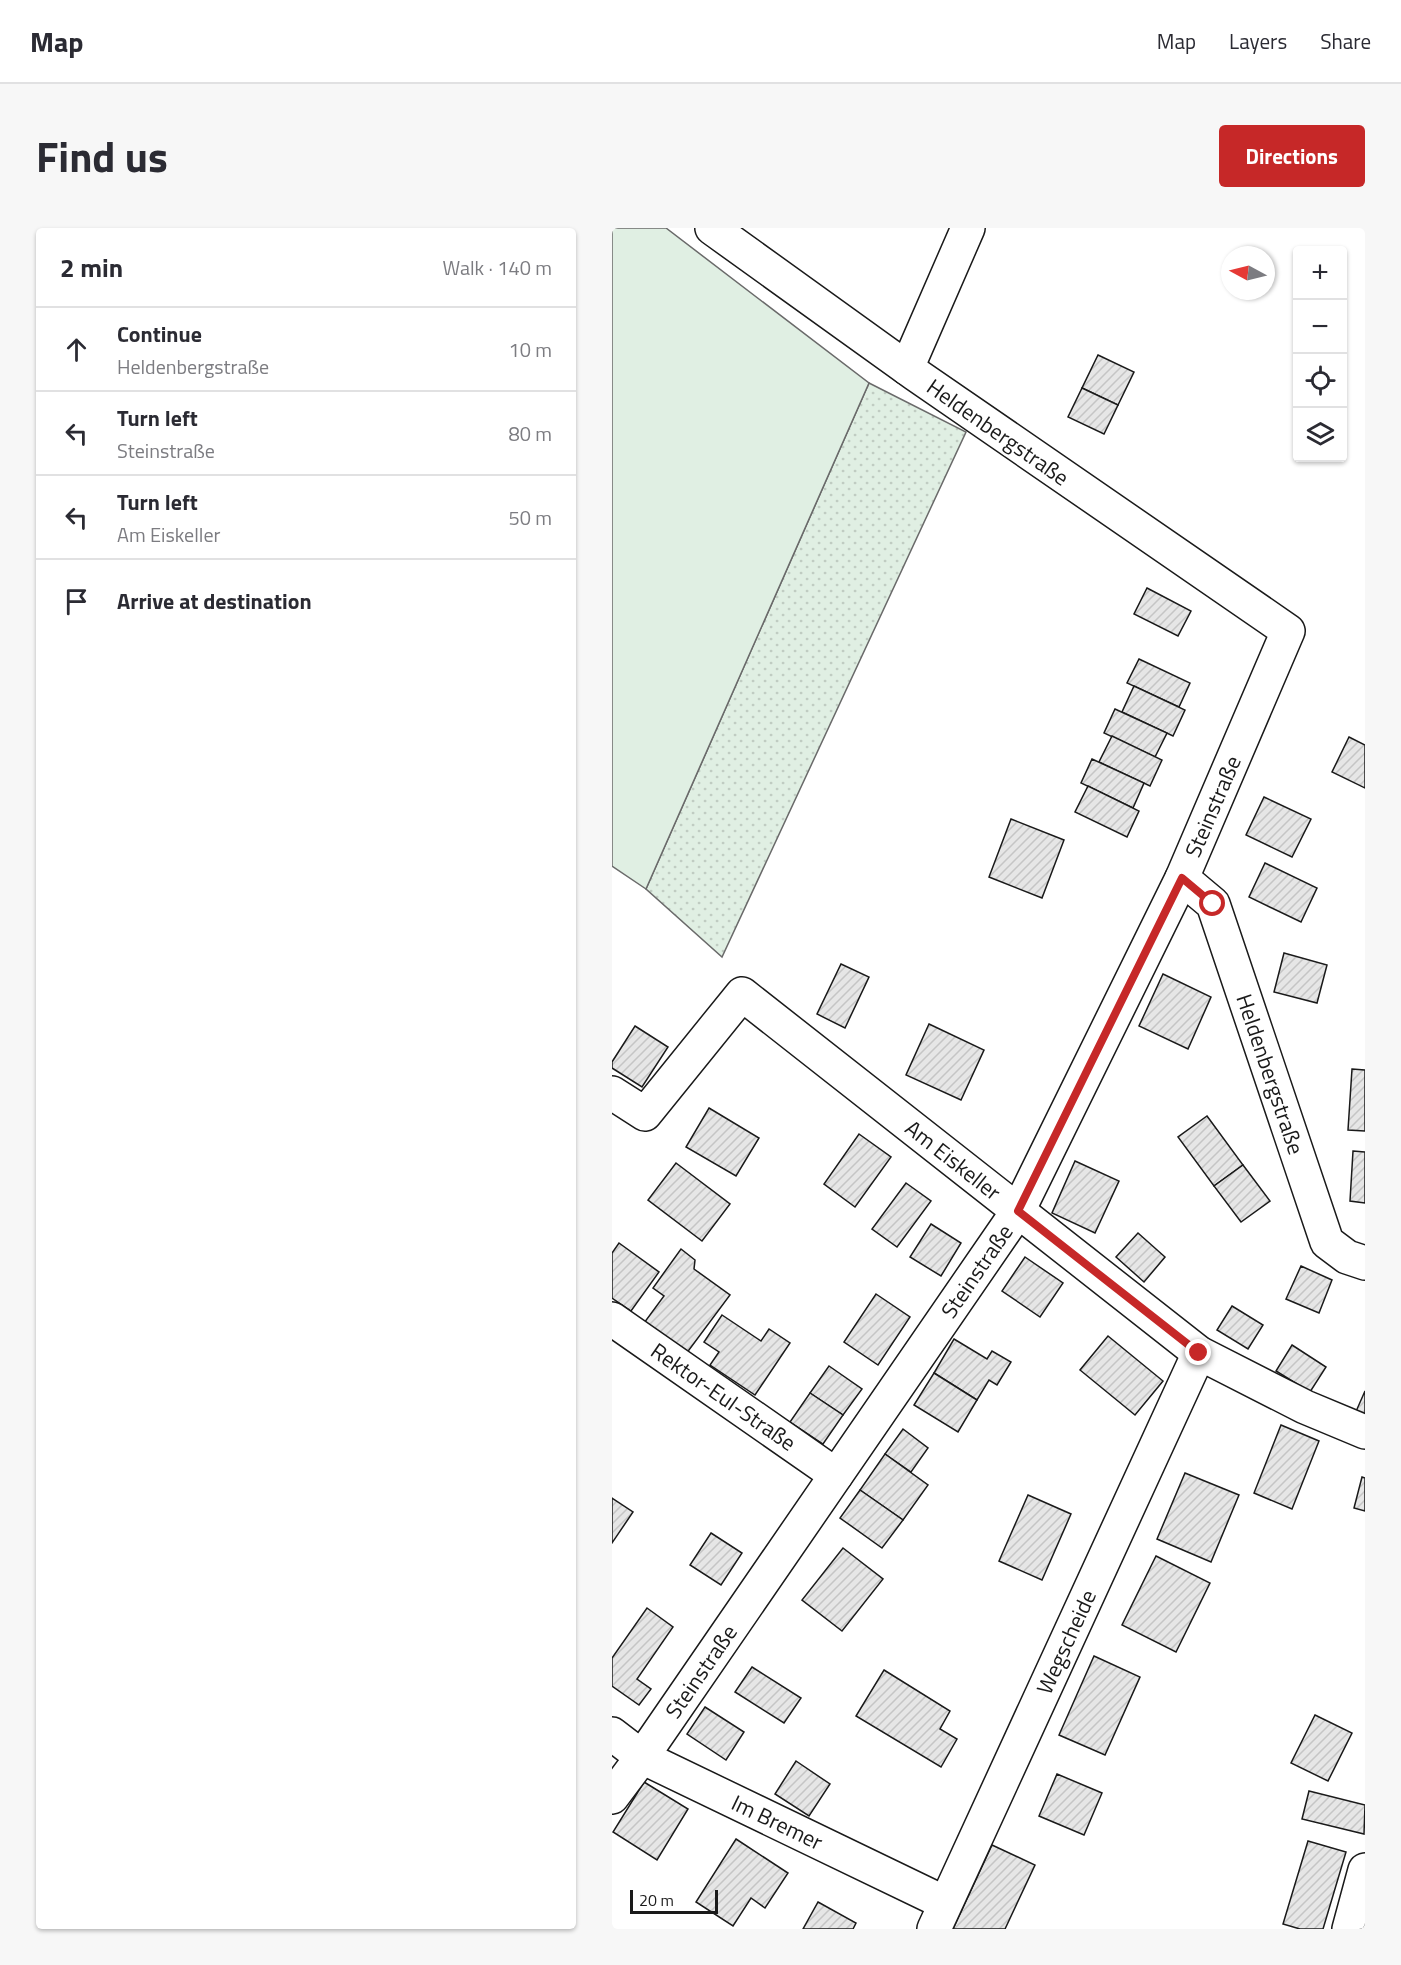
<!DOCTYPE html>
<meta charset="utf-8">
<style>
body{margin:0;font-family:"Titillium Web",sans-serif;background:#f7f7f7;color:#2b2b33}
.controls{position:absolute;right:18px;top:18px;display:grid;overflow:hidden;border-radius:6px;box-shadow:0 2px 4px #0004}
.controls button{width:54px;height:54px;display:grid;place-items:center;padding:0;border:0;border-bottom:2px solid #e1e1e2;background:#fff;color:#2b2b33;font:30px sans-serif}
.compass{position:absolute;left:609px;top:18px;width:54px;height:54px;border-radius:50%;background:#fff;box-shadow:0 2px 4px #0004;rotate:277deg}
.scale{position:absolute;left:18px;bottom:15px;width:88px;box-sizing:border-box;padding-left:6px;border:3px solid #1a1a1a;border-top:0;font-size:16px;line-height:21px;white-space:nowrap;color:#1a1a1a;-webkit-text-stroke:4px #fff;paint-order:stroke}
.stop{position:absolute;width:18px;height:18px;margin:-14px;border:4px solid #c62828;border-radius:50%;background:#fff}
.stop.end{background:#c62828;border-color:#fff;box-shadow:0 2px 6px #0008}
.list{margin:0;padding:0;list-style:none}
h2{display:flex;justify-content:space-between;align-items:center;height:78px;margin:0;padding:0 24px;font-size:26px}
h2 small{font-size:20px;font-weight:400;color:#7c7c81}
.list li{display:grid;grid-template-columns:39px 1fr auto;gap:18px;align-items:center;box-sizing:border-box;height:84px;padding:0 24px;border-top:2px solid #e1e1e2}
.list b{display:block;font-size:22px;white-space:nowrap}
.list p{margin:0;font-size:20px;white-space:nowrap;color:#7c7c81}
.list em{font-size:20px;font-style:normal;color:#7c7c81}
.icon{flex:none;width:33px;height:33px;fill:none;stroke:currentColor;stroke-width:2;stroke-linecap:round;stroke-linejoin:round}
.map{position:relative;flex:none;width:753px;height:1701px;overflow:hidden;border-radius:6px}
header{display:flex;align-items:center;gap:36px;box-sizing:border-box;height:84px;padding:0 30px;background:#fff;border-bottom:2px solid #e1e1e2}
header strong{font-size:28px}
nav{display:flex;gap:33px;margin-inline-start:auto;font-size:21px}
.intro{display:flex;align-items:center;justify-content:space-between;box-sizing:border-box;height:144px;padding:0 36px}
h1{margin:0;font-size:42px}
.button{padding:15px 27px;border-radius:6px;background:#c62828;color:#fff;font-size:21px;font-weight:700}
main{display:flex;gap:36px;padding:0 36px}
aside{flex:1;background:#fff;border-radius:6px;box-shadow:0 2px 4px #0004}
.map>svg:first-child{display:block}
.grass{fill:url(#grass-dots);stroke:#6a6a6a;stroke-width:1.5}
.garden{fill:#e0efe3;stroke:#6a6a6a;stroke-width:1.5}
.building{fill:url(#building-hatch);stroke:#1a1a1a;stroke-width:1.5}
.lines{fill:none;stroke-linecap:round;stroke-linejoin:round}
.minor-casing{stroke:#1a1a1a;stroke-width:36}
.minor{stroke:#fff;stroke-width:33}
.route{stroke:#c62828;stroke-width:8}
.labels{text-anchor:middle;stroke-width:4.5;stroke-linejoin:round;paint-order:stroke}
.street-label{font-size:22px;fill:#1a1a1a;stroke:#fff}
</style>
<header>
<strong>Map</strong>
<nav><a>Map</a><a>Layers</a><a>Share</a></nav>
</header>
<div class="intro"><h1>Find us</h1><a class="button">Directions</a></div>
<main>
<aside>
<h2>2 min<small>Walk · 140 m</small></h2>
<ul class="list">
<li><svg class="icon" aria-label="ahead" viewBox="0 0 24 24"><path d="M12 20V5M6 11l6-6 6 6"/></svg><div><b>Continue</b><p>Heldenbergstraße</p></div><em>10 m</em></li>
<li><svg class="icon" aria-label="left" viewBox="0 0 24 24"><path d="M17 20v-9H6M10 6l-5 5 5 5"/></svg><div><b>Turn left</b><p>Steinstraße</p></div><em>80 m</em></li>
<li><svg class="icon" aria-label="left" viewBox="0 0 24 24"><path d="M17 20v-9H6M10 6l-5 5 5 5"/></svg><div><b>Turn left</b><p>Am Eiskeller</p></div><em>50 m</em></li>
<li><svg class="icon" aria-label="arrive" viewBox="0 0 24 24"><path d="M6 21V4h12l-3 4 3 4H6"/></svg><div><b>Arrive at destination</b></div></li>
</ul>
</aside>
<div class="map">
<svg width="753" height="1701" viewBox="0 0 753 1701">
<defs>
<pattern id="grass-dots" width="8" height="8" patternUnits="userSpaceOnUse" patternTransform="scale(1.5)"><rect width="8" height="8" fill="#e0efe3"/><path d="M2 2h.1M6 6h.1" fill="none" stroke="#c0ccc2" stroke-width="1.8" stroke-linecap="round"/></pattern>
<pattern id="building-hatch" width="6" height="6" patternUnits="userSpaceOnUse" patternTransform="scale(1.5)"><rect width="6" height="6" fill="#e6e6e6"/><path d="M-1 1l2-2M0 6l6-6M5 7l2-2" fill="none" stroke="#c5c5c5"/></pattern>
</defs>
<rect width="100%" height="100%" fill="#fff"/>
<path class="grass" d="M257,155L354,204L110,729L34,661Z"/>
<path class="garden" d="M0,0H54L257,155L34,661L0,638Z"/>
<g class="building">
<path d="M486,127L522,144L506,177L470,160Z"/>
<path d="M470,160L506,177L492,206L456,189Z"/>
<path d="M535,360L579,383L566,408L522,386Z"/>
<path d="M527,431L578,455L567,479L515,455Z"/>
<path d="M522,458L573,482L561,508L510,484Z"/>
<path d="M503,481L555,505L543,529L492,505Z"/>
<path d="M500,508L550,532L538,558L487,534Z"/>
<path d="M737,509L753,517V560L720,544Z"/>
<path d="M480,531L532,555L521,580L469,555Z"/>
<path d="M476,558L527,583L515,609L463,584Z"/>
<path d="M652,569L699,591L680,629L634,607Z"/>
<path d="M399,591L452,612L430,670L377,649Z"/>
<path d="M653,635L705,660L689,694L637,669Z"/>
<path d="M672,725L715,737L705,775L662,764Z"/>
<path d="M229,736L257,749L233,800L205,786Z"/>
<path d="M551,746L599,769L576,821L527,798Z"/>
<path d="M317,796L372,822L349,872L294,847Z"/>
<path d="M23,798L56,819L30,859L0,840V834Z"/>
<path d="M740,841L753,842V903L736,902Z"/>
<path d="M97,880L147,910L124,948L74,919Z"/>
<path d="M595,888L631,937L602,958L566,909Z"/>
<path d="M247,906L279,929L243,979L212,956Z"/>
<path d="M741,923L753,924V975L738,973Z"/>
<path d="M463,933L507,953L483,1005L440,985Z"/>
<path d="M64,935L118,976L90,1013L36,972Z"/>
<path d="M631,937L658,973L629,994L602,958Z"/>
<path d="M294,955L319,973L285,1019L260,1001Z"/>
<path d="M319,996L349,1015L329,1048L298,1029Z"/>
<path d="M526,1005L553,1029L532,1054L504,1029Z"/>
<path d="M7,1015L47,1044L19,1083L0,1070V1025Z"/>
<path d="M69,1021L83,1032L82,1041L118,1067L74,1126L32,1095L52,1068L41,1060Z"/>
<path d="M413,1029L451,1055L428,1089L390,1063Z"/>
<path d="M689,1038L720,1052L707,1085L674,1071Z"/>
<path d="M264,1066L298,1089L266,1137L232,1114Z"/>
<path d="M620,1078L651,1097L636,1121L605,1102Z"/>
<path d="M110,1087L149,1113L157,1101L178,1115L143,1167L98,1137L107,1124L92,1114Z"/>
<path d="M496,1108L551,1153L523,1187L468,1142Z"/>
<path d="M342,1111L375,1131L380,1123L399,1134L385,1157L377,1152L365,1172L322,1145Z"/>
<path d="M680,1117L714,1139L698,1164L664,1143Z"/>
<path d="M217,1138L250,1161L231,1187L198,1165Z"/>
<path d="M322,1145L365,1172L346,1204L302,1177Z"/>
<path d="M753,1163V1193L742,1188Z"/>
<path d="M198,1165L231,1187L211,1216L178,1194Z"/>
<path d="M669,1197L707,1213L680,1281L642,1265Z"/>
<path d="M291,1201L316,1220L299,1244L273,1226Z"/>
<path d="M273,1226L316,1257L291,1292L248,1262Z"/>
<path d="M573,1245L627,1267L599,1334L545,1311Z"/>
<path d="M750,1249L753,1250V1283L742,1280Z"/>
<path d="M248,1262L291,1292L270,1320L228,1290Z"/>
<path d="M416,1267L459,1286L430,1352L387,1333Z"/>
<path d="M0,1270L21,1284L0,1315Z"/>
<path d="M99,1305L130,1325L109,1357L78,1337Z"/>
<path d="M231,1320L271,1351L230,1403L190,1372Z"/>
<path d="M544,1328L598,1355L564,1424L510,1397Z"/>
<path d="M35,1380L61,1399L25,1451L39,1461L27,1477L0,1458V1430Z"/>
<path d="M482,1428L528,1449L493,1527L447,1507Z"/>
<path d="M140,1439L189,1470L172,1495L123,1464Z"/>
<path d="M272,1442L338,1483L328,1501L345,1511L329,1539L244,1488Z"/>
<path d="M93,1479L132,1504L114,1532L75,1506Z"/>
<path d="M703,1487L740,1505L716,1553L679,1535Z"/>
<path d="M184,1533L218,1556L197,1588L163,1566Z"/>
<path d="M445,1546L490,1565L472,1607L427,1588Z"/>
<path d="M32,1554L76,1581L45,1632L1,1604Z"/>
<path d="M697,1563L753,1577L752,1606L690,1591Z"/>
<path d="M124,1611L176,1645L153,1680L139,1670L121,1698L84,1674Z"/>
<path d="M696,1613L734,1624L711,1701H688L671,1696Z"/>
<path d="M380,1617L423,1637L393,1701H341Z"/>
<path d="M206,1674L244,1695L241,1701H191Z"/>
</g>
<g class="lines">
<g class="minor-casing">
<g id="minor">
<path d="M295,140L356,0"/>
<path id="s1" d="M570,650L601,676L715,1014L735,1029L753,1035"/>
<path id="s2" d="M0,865L33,886L130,766L587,1125L693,1179L753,1204"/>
<path id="s3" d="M0,1091L224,1247"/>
<path id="s4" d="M0,1506L30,1529L333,1675"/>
<path id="s5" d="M0,1569L30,1529L406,983L570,650L676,403L303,146L100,0"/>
<path id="s6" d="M322,1701L587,1125"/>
<path d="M737,1701L753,1642"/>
</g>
</g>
<use href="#minor" class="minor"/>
</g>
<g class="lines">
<path class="route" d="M587,1125L406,983L570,650L601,676"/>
</g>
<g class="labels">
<g class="street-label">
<text transform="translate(386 204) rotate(35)" y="8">Heldenbergstraße</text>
<text dy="8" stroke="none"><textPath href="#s5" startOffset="1162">Steinstraße</textPath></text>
<text dy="8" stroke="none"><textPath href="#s1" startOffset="220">Heldenbergstraße</textPath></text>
<text dy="8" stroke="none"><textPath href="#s2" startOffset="462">Am Eiskeller</textPath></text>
<text dy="8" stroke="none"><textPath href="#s5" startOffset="640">Steinstraße</textPath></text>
<text dy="8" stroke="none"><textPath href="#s3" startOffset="136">Rektor-Eul-Straße</textPath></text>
<text dy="8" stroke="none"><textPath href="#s6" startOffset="316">Wegscheide</textPath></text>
<text dy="8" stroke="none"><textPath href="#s5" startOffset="154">Steinstraße</textPath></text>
<text dy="8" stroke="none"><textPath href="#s4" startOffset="188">Im Bremer</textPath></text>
</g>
</g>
</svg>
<div class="controls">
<button>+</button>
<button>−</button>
<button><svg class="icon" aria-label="locate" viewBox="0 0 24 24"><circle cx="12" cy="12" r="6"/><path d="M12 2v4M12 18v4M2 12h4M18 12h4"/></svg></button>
<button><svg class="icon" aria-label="layers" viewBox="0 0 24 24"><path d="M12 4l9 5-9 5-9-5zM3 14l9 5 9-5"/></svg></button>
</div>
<svg class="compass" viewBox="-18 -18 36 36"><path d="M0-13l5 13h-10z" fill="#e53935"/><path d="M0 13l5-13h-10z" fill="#7c7c81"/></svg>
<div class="scale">20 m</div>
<div class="stop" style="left:601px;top:676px"></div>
<div class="stop end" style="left:587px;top:1125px"></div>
</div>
</main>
